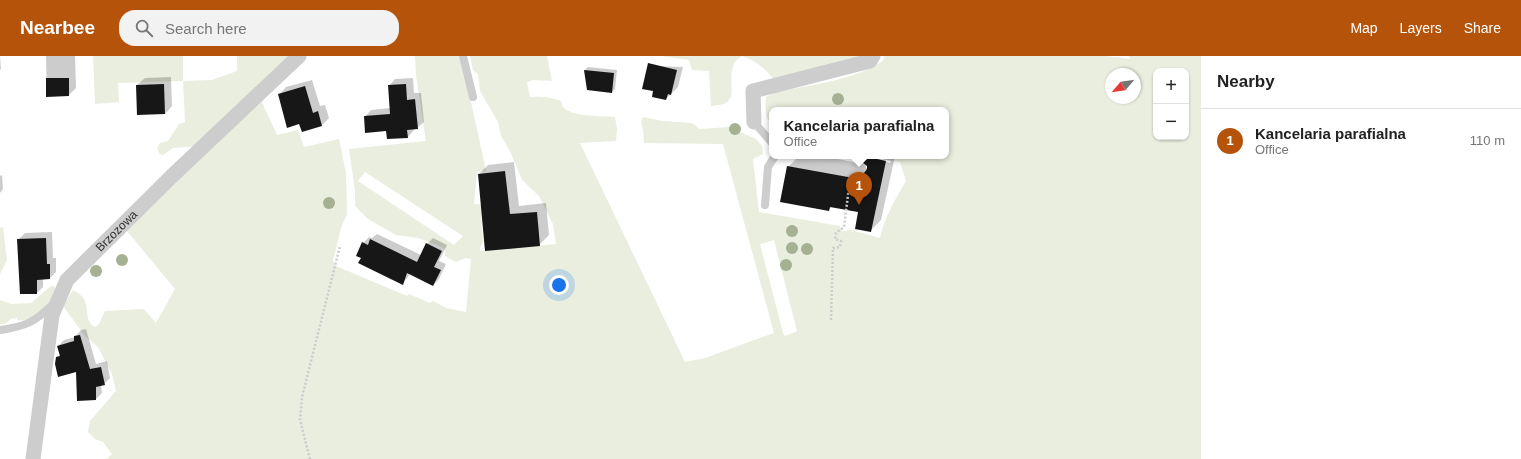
<!DOCTYPE html>
<meta charset="utf-8">
<style>
body{margin:0;font-family:Helvetica,sans-serif;background:#f2f2f2;color:#222}
.controls{position:absolute;right:12px;top:12px;display:grid;overflow:hidden;border-radius:8px;box-shadow:0 1px 3px #0004}
.controls button{width:36px;height:36px;display:grid;place-items:center;padding:0;border:0;border-bottom:1px solid #e0e0e0;background:#fff;color:#222;font:20px sans-serif}
.compass{position:absolute;left:1105px;top:12px;width:36px;height:36px;border-radius:50%;background:#fff;box-shadow:0 1px 3px #0004;rotate:241deg}
.you{position:absolute;left:559px;top:229px;width:14px;height:14px;margin:-10px;border:3px solid #fff;border-radius:50%;background:#1a73e8;box-shadow:0 0 0 6px #1a73e833}
.badge{display:grid;place-items:center;width:26px;height:26px;border-radius:50%;background:#b45309;color:#fff;font-size:13px;font-weight:700}
.pin{position:absolute;translate:-50% -33px;filter:drop-shadow(0 1px 2px #0008)}
.pin::after{content:'';position:absolute;top:21px;width:14px;height:12px;background:inherit;clip-path:polygon(0 0,100% 0,50% 100%)}
.popup{position:absolute;left:769px;top:51px;width:180px;height:52px;box-sizing:border-box;display:grid;place-content:center;border-radius:8px;background:#fff;filter:drop-shadow(0 1px 3px #0005);font-size:13px;white-space:nowrap;color:#767676}
.popup b{font-size:15px;color:#222}
.popup::after{content:'';position:absolute;left:50%;top:100%;margin-left:-8px;border:8px solid transparent;border-top-color:#fff}
.list{margin:0;padding:0;list-style:none}
h2{display:flex;justify-content:space-between;align-items:center;height:52px;margin:0;padding:0 16px;font-size:17px}
h2 small{font-size:13px;font-weight:400;color:#767676}
.list li{display:grid;grid-template-columns:26px 1fr auto;gap:12px;align-items:center;box-sizing:border-box;height:64px;padding:0 16px;border-top:1px solid #e0e0e0}
.list b{display:block;font-size:15px;white-space:nowrap}
.list p{margin:0;font-size:13px;white-space:nowrap;color:#767676}
.list em{font-size:13px;font-style:normal;color:#767676}
.icon{flex:none;width:22px;height:22px;fill:none;stroke:currentColor;stroke-width:2;stroke-linecap:round;stroke-linejoin:round}
.map{position:relative;flex:none;width:1201px;height:403px;overflow:hidden}
header{display:flex;align-items:center;gap:24px;box-sizing:border-box;height:56px;padding:0 20px;background:#b45309;color:#fff}
header strong{font-size:19px}
nav{display:flex;gap:22px;margin-inline-start:auto;font-size:14px}
.search{width:280px;height:36px;background:#f2f2f2;display:flex;align-items:center;gap:10px;box-sizing:border-box;padding:0 14px;border-radius:16px;color:#767676;font-size:15px}
main{display:flex}
aside{flex:1;background:#fff}
.map>svg:first-child{display:block}
.green{fill:#e9eede;fill-rule:evenodd}
.shadow{fill:#0003;fill-rule:evenodd}
.building{fill:#171717}
.lines{fill:none;stroke-linecap:round;stroke-linejoin:round}
.path{stroke:#cdcdcd;stroke-width:2.5;stroke-dasharray:2 2;stroke-linecap:butt}
.service{stroke:#cdcdcd;stroke-width:8}
.minor{stroke:#cdcdcd;stroke-width:15}
.tree{fill:#a6b093}
.labels{text-anchor:middle;stroke-width:4;stroke-linejoin:round;paint-order:stroke}
.street-label{font-size:12px;fill:#303030;stroke:#fff}
</style>
<header>
<strong>Nearbee</strong>
<div class="search"><svg class="icon" aria-label="search" viewBox="0 0 24 24"><circle cx="10" cy="10" r="6"/><path d="M15 15l6 6"/></svg>Search here</div>
<nav><a>Map</a><a>Layers</a><a>Share</a></nav>
</header>
<main>
<div class="map">
<svg width="1201" height="403" viewBox="0 0 1201 403">
<rect width="100%" height="100%" fill="#fff"/>
<g class="green">
<path d="M93,0H183V25L212,24L237,15V0H289L202,88L189,91L173,92L163,99L160,98L157,93L160,87L168,85L179,68L185,66L183,25L118,27L119,46L95,48Z"/>
<path d="M415,0H461L486,115L477,116L474,148L489,149L481,160L483,186L480,192V195L556,188L553,168L539,140L522,124L511,97L501,80L498,66L480,35L478,18L473,14L470,0H547L552,25L533,24L527,26L530,41C539,40 552,41 561,45C562,47 562,49 563,51C571,61 603,60 615,61L617,73L616,85L580,87L685,306L705,302L774,277L723,88L644,87L643,74L641,66L643,61L663,65L690,67L694,68L699,73L729,71L756,83L762,90L763,98L753,103L759,156L840,170L842,175L851,174L880,182C884,162 896,142 906,125L900,106L865,100L864,104L838,100H946V54H772V70C765,61 765,51 766,41L777,36C810,29 857,24 884,4V0H1106L1130,3L1129,0H1201V403H107L112,398L103,386L95,383L88,376L90,365L116,335L112,318L98,291L85,280L63,250L73,234C96,245 80,263 95,271L99,268L105,255L144,253L156,267L175,233L127,175L189,111L261,44L277,79L298,74L304,91L339,83L346,117L347,158L341,172L333,205L336,210L407,240L409,238L430,247L433,245L446,252L466,256L471,203L466,202L456,206L445,200V193L432,187L418,182L396,179L368,163L355,150V135L349,93L426,85L416,19ZM1156,15H1186V81H1156ZM1111,18H1135V42H1111ZM365,116L463,180L454,189L358,125ZM774,184L797,275L785,280L783,277L760,188Z"/>
<path d="M661,0H742C722,11 739,38 727,46C724,49 716,49 711,50L709,15L692,14L689,4Z"/>
<path d="M742,0H860L774,24C766,13 755,4 742,0Z"/>
<path d="M3,171L7,204L0,218V172Z"/>
<path d="M51,230H54L56,237C46,250 35,267 17,264V262L11,263L5,268H0V244L11,248L31,247Z"/>
</g>
<g class="shadow">
<path d="M0,0L1,13L0,14Z"/>
<path d="M46,0H75L76,32L69,39L47,40Z"/>
<path d="M654,10L683,11L678,31L666,43L654,34Z"/>
<path d="M588,11L617,14L615,33L612,36L585,14Z"/>
<path d="M171,21L172,50L165,58H138L137,29L145,22Z"/>
<path d="M413,22L414,37H421L424,66L417,72H414V74L408,81L387,74L365,61L371,54L390,52L389,30L395,23Z"/>
<path d="M312,24L320,50L325,49L329,62L322,69L300,67L279,39L286,31Z"/>
<path d="M799,100L867,112L866,100H895L881,164L870,175L859,156L832,150L829,154L788,111ZM877,102L891,105L890,107L877,104Z"/>
<path d="M514,106L519,150L546,147L549,179L539,189L486,194L479,118L488,109Z"/>
<path d="M2,119L3,133L0,137V120Z"/>
<path d="M52,176L53,202H56V216L50,222L43,223V231L37,237L18,184L25,177Z"/>
<path d="M377,178L421,199L427,188L433,182L447,189L439,205L446,208L439,223L433,229L410,217L408,221L402,228L362,202L363,187L369,181L372,182Z"/>
<path d="M86,273L96,308L107,305L110,322L104,328H101L102,337L96,343L77,314L56,302L61,298L58,290L64,284L75,281L81,274Z"/>
</g>
<g class="building">
<path d="M648,7L677,14L671,39L668,38L666,44L652,41L653,35L642,33Z"/>
<path d="M584,14L614,17L612,37L587,34Z"/>
<path d="M46,22H69V40L46,41Z"/>
<path d="M164,28L165,58L137,59L136,29Z"/>
<path d="M406,28L407,44L415,43L418,73L407,74L408,82L387,83L386,75L365,77L364,60L390,58L388,29Z"/>
<path d="M305,30L313,57L318,55L322,70L302,76L299,68L287,72L278,38Z"/>
<path d="M864,100L886,105L871,176L855,173L858,156L830,151L829,155L780,146L787,110L859,123L860,117H864L867,113V110L863,107Z"/>
<path d="M505,115L510,158L537,156L540,190L485,195L478,118Z"/>
<path d="M46,182L47,208H50V223L37,224V238H20L17,183Z"/>
<path d="M370,183L417,206L426,187L442,195L434,211L441,214L433,230L407,217L403,229L358,207L361,202L356,200L362,186L368,189Z"/>
<path d="M80,279L90,313L101,311L105,329L96,331V344L77,345L76,316L58,321L55,308L56,301L60,300L57,290L74,285V280Z"/>
</g>
<g class="lines">
<g class="path">
<path d="M831,264L833,192L840,191L841,185L835,183L836,177L844,171L850,123"/>
<path d="M310,403L300,364L302,341L340,190"/>
</g>
<g class="service">
<path d="M463,0L473,41"/>
<path d="M754,66L772,87"/>
<path d="M802,100L862,112"/>
<path d="M765,149L768,111L775,100"/>
<path d="M1,274C25,270 34,267 52,249"/>
</g>
<g class="minor">
<path d="M754,66L753,35L870,5L873,0"/>
<path id="s1" d="M33,403L52,259L67,224L172,120L299,0"/>
</g>
</g>
<g class="tree">
<circle cx="838" cy="43" r="6"/>
<circle cx="735" cy="73" r="6"/>
<circle cx="329" cy="147" r="6"/>
<circle cx="792" cy="175" r="6"/>
<circle cx="792" cy="192" r="6"/>
<circle cx="807" cy="193" r="6"/>
<circle cx="122" cy="204" r="6"/>
<circle cx="786" cy="209" r="6"/>
<circle cx="96" cy="215" r="6"/>
</g>
<g class="labels">
<g class="street-label">
<text dy="4" stroke="none"><textPath href="#s1" startOffset="253">Brzozowa</textPath></text>
</g>
</g>
</svg>
<div class="controls">
<button>+</button>
<button>−</button>
</div>
<svg class="compass" viewBox="-18 -18 36 36"><path d="M0-13l5 13h-10z" fill="#e53935"/><path d="M0 13l5-13h-10z" fill="#767676"/></svg>
<div class="you"></div>
<div class="pin badge" style="left:859px;top:149px">1</div>
<div class="popup"><b>Kancelaria parafialna</b>Office</div>
</div>
<aside>
<h2>Nearby<small></small></h2>
<ul class="list">
<li><span class="badge">1</span><div><b>Kancelaria parafialna</b><p>Office</p></div><em>110 m</em></li>
</ul>
</aside>
</main>
